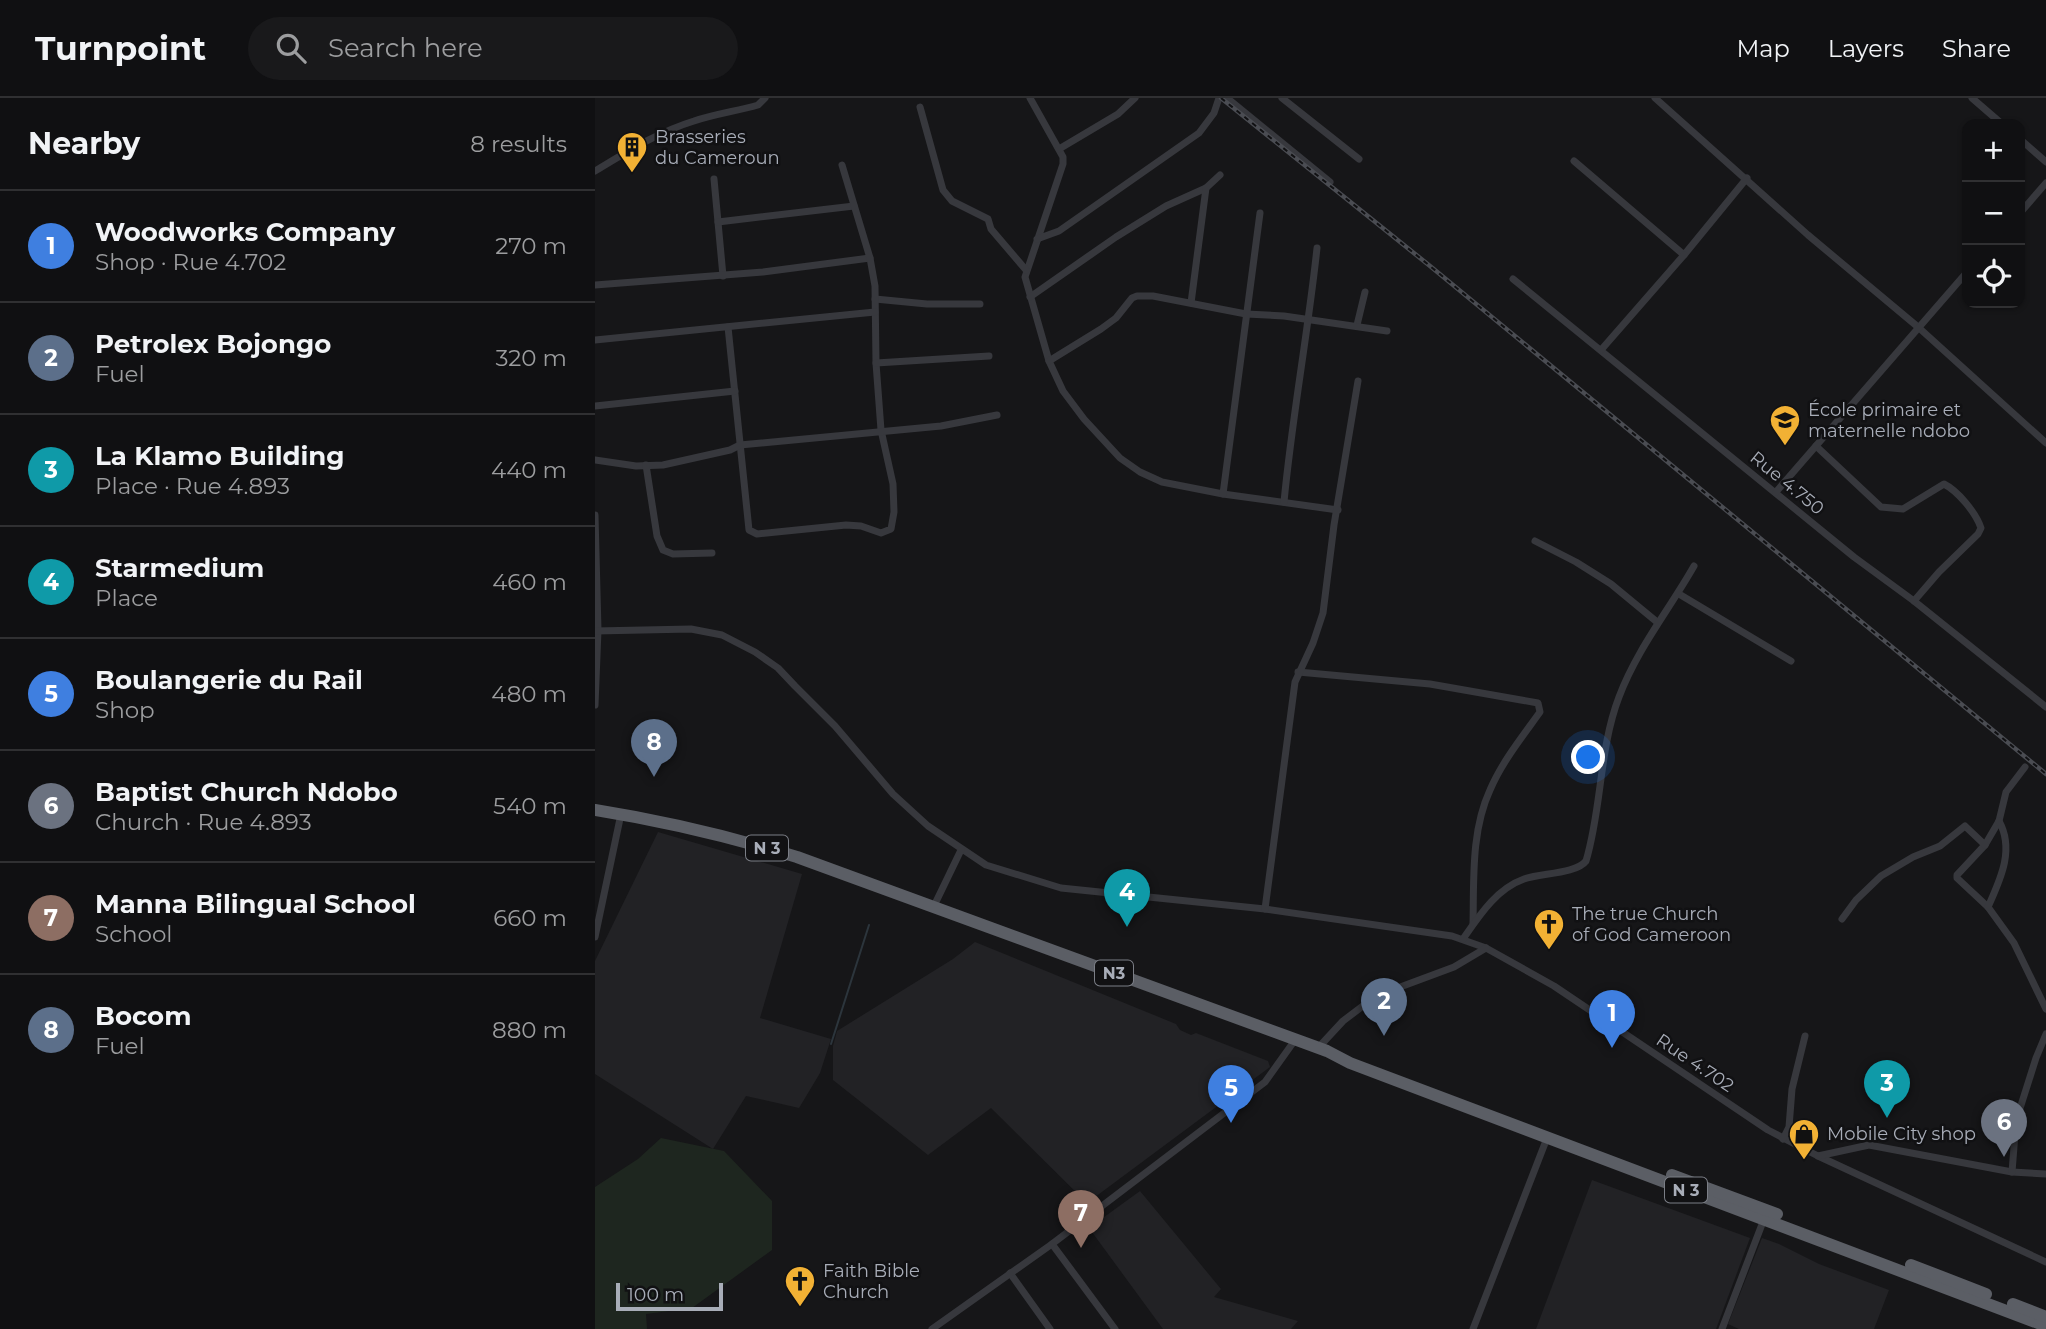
<!DOCTYPE html>
<meta charset="utf-8">
<style>
body{margin:0;font-family:Montserrat,sans-serif;background:#19191b;color:#f1f3f6}
.controls{position:absolute;right:21px;top:21px;display:grid;overflow:hidden;border-radius:14px;box-shadow:0 2px 5px #0004}
.controls button{width:63px;height:63px;display:grid;place-items:center;padding:0;border:0;border-bottom:2px solid #303032;background:#101012;color:#f1f3f6;font:35px sans-serif}
.scale{position:absolute;left:21px;bottom:18px;width:107px;box-sizing:border-box;padding-left:7px;border:4px solid #a8adb8;border-top:0;font-size:19px;line-height:24px;white-space:nowrap;color:#a8adb8;-webkit-text-stroke:5px #111113;paint-order:stroke}
.you{position:absolute;left:994px;top:660px;width:24px;height:24px;margin:-18px;border:5px solid #fff;border-radius:50%;background:#1a73e8;box-shadow:0 0 0 10px #1a73e833}
.badge{display:grid;place-items:center;width:46px;height:46px;border-radius:50%;background:#8c9099;color:#fff;font-size:23px;font-weight:700}
.pin{position:absolute;translate:-50% -58px;filter:drop-shadow(0 2px 4px #0008)}
.pin::after{content:'';position:absolute;top:37px;width:24px;height:21px;background:inherit;clip-path:polygon(0 0,100% 0,50% 100%)}
.list{margin:0;padding:0;list-style:none}
h2{display:flex;justify-content:space-between;align-items:center;height:91px;margin:0;padding:0 28px;font-size:30px}
h2 small{font-size:23px;font-weight:400;color:#9c9d9f}
.list li{display:grid;grid-template-columns:46px 1fr auto;gap:21px;align-items:center;box-sizing:border-box;height:112px;padding:0 28px;border-top:2px solid #303032}
.list b{display:block;font-size:26px;white-space:nowrap}
.list p{margin:0;font-size:23px;white-space:nowrap;color:#9c9d9f}
.list em{font-size:23px;font-style:normal;color:#9c9d9f}
.icon{flex:none;width:38px;height:38px;fill:none;stroke:currentColor;stroke-width:2;stroke-linecap:round;stroke-linejoin:round}
.map{position:relative;flex:none;width:1451px;height:1231px;overflow:hidden}
header{display:flex;align-items:center;gap:42px;box-sizing:border-box;height:98px;padding:0 35px;background:#101012;border-bottom:2px solid #303032}
header strong{font-size:33px}
nav{display:flex;gap:38px;margin-inline-start:auto;font-size:24px}
.search{width:490px;height:63px;background:#19191b;display:flex;align-items:center;gap:18px;box-sizing:border-box;padding:0 24px;border-radius:38px;color:#9c9d9f;font-size:26px}
main{display:flex}
aside{flex:1;background:#101012}
.map>svg:first-child{display:block}
.built{fill:#222225}
.green{fill:#1e261f}
.lines{fill:none;stroke-linecap:round;stroke-linejoin:round}
.stream{stroke:#2c353c;stroke-width:2}
.minor{stroke:#37383d;stroke-width:7}
.trunk{stroke:#5b5e65;stroke-width:12}
.rail-casing{stroke:#4a4c52;stroke-width:4.5}
.rail{stroke:#111113;stroke-width:2;stroke-dasharray:5;stroke-linecap:butt}
.labels{text-anchor:middle;stroke-width:5;stroke-linejoin:round;paint-order:stroke}
.shield{fill:#111113;stroke:#7b7e86;stroke-width:2}
.shield-label{font-size:16px;font-weight:bold;fill:#a8adb8}
.poi-label{font-size:18px;fill:#a8adb8;stroke:#111113;text-anchor:start}
.street-label{font-size:18px;fill:#a8adb8;stroke:#111113}
</style>
<header>
<strong>Turnpoint</strong>
<div class="search"><svg class="icon" aria-label="search" viewBox="0 0 24 24"><circle cx="10" cy="10" r="6"/><path d="M15 15l6 6"/></svg>Search here</div>
<nav><a>Map</a><a>Layers</a><a>Share</a></nav>
</header>
<main>
<aside>
<h2>Nearby<small>8 results</small></h2>
<ul class="list">
<li><span class="badge" style="background:#3f7fe0">1</span><div><b>Woodworks Company</b><p>Shop · Rue 4.702</p></div><em>270 m</em></li>
<li><span class="badge" style="background:#5c6f8a">2</span><div><b>Petrolex Bojongo</b><p>Fuel</p></div><em>320 m</em></li>
<li><span class="badge" style="background:#0f9aa8">3</span><div><b>La Klamo Building</b><p>Place · Rue 4.893</p></div><em>440 m</em></li>
<li><span class="badge" style="background:#0f9aa8">4</span><div><b>Starmedium</b><p>Place</p></div><em>460 m</em></li>
<li><span class="badge" style="background:#3f7fe0">5</span><div><b>Boulangerie du Rail</b><p>Shop</p></div><em>480 m</em></li>
<li><span class="badge" style="background:#6b7280">6</span><div><b>Baptist Church Ndobo</b><p>Church · Rue 4.893</p></div><em>540 m</em></li>
<li><span class="badge" style="background:#8d6e63">7</span><div><b>Manna Bilingual School</b><p>School</p></div><em>660 m</em></li>
<li><span class="badge" style="background:#5c6f8a">8</span><div><b>Bocom</b><p>Fuel</p></div><em>880 m</em></li>
</ul>
</aside>
<div class="map">
<svg width="1451" height="1231" viewBox="0 0 1451 1231">
<rect width="100%" height="100%" fill="#161618"/>
<g class="built">
<path d="M63,734L207,776L165,920L236,941L225,975L204,1010L151,998L118,1051L0,976V863Z"/>
<path d="M380,844L581,926L585,932L596,937L601,935L673,963L675,969L492,1105L396,1010L333,1057L238,982V948L242,933L358,861Z"/>
<path d="M997,1082L1155,1140L1121,1231H941Z"/>
<path d="M545,1093L626,1191L619,1199L703,1223L696,1231H568L494,1130Z"/>
<path d="M1167,1140L1184,1146L1224,1166L1294,1192L1279,1231H1144L1133,1226Z"/>
</g>
<path class="green" d="M66,1040L129,1053L177,1103V1152L97,1210L51,1216L52,1231H0V1089L43,1061Z"/>
<g class="lines">
<path class="stream" d="M236,946L274,827"/>
<g class="minor">
<path d="M435,0L468,59V66L430,179L454,263L468,293L489,321L525,360L545,374L567,384L628,396L743,412"/>
<path d="M632,0L735,84"/>
<path d="M687,0L764,61"/>
<path d="M1060,0L1213,137L1323,229L1451,345"/>
<path d="M1377,0L1407,26"/>
<path d="M325,9L348,92L357,103L393,121L396,131L431,172"/>
<path d="M1425,41L1451,64"/>
<path d="M464,51L523,16L540,0"/>
<path d="M979,63L1089,157L1152,80"/>
<path d="M0,73C32,54 63,34 99,23C120,16 142,13 163,7L170,0"/>
<path d="M119,81L128,178"/>
<path d="M1425,115L1451,85"/>
<path d="M123,124L259,108"/>
<path d="M442,141L464,133L604,35L619,15L624,0"/>
<path d="M918,181L1259,459L1319,503L1451,609"/>
<path d="M0,187L168,174L275,160"/>
<path d="M435,199L521,139L571,108L611,90"/>
<path d="M280,201L332,206H385"/>
<path d="M596,205L611,90L625,77"/>
<path d="M762,227L770,194"/>
<path d="M133,229L154,432L162,436L251,427L266,428L286,435L296,431L299,414L298,386L286,332L281,265L280,188L275,160L247,67"/>
<path d="M0,242L280,214"/>
<path d="M1006,252L1089,157"/>
<path d="M454,263L506,231L521,220L537,200L542,198H558L651,216L689,218L792,233"/>
<path d="M281,265L394,258"/>
<path d="M0,308L140,293"/>
<path d="M1221,348L1286,409L1308,411L1349,386C1363,393 1381,415 1386,430L1383,436L1344,474L1319,503"/>
<path d="M0,362L41,368L68,367L135,352L145,347L346,328L402,317"/>
<path d="M51,367L62,438L68,452L78,456L117,455"/>
<path d="M1181,394L1372,174"/>
<path d="M628,396L665,115"/>
<path d="M689,404C697,319 713,235 722,150"/>
<path d="M0,417L3,532L0,607"/>
<path d="M940,443L981,464L1016,486L1062,524"/>
<path d="M1084,496L1196,563"/>
<path d="M0,533L96,531L127,537L160,554L183,570L200,588L240,628L298,696L333,728L391,767L466,790L670,811L857,838L891,850L959,888L1173,1032L1223,1058L1451,1164"/>
<path d="M703,574L835,586L943,605L945,614C927,639 907,664 895,692C876,733 879,782 878,826"/>
<path d="M1430,669L1411,694L1404,723L1390,747L1362,777V780L1393,809L1419,845L1451,911"/>
<path d="M1393,809C1405,782 1420,752 1404,723"/>
<path d="M338,810L366,752"/>
<path d="M670,811L700,584L718,545L728,515L739,427L763,283"/>
<path d="M1247,821L1261,802L1286,778L1318,759L1345,748L1370,728L1390,747"/>
<path d="M0,839L26,716"/>
<path d="M868,841C884,818 901,791 929,781C945,775 981,776 991,763C1007,710 1004,651 1024,599C1042,551 1074,512 1099,468"/>
<path d="M723,950L748,923L781,898L859,869L891,850"/>
<path d="M1188,1041L1194,1029L1197,991L1210,938"/>
<path d="M1223,1058L1274,1047L1417,1074L1451,1076"/>
<path d="M1417,1074L1421,1023L1441,960L1451,936"/>
<path d="M457,1146L520,1231"/>
<path d="M415,1175L455,1231"/>
<path d="M337,1231L457,1146L670,984L700,942"/>
<path d="M878,1231L952,1040"/>
<path d="M1127,1231L1169,1121"/>
</g>
<g class="trunk">
<path d="M0,712C69,723 136,739 202,759L732,953L755,965L1451,1228"/>
<path d="M1077,1077L1182,1116"/>
<path d="M1316,1167L1391,1196"/>
<path d="M1418,1206L1451,1219"/>
</g>
<g class="rail-casing">
<path id="rail" d="M626,0L835,168L1451,676"/>
</g>
<use href="#rail" class="rail"/>
</g>
<defs>
<g id="building-pin" transform="scale(1.575)"><path d="M0 17L-7.5 6A9.5 9.5 0 1 1 7.5 6Z" fill="#f2b134" stroke="#111113"/><path d="M-4-6H4V6H1V3H-1V6H-4ZM-2.5-4.3h1.7v1.8h-1.7ZM.8-4.3h1.7v1.8H.8ZM-2.5-1h1.7V.8h-1.7ZM.8-1h1.7V.8H.8Z" fill="#111"/></g>
<g id="school-pin" transform="scale(1.575)"><path d="M0 17L-7.5 6A9.5 9.5 0 1 1 7.5 6Z" fill="#f2b134" stroke="#111113"/><path d="M0-5L7-2L0 1L-7-2ZM-4 1L0 2.5L4 1V4Q0 6-4 4Z" fill="#111"/></g>
<g id="church-pin" transform="scale(1.575)"><path d="M0 17L-7.5 6A9.5 9.5 0 1 1 7.5 6Z" fill="#f2b134" stroke="#111113"/><path d="M-1.2-6h2.4v3.5h3.3v2.4h-3.3V6h-2.4V-.1h-3.3v-2.4h3.3Z" fill="#111"/></g>
<g id="shop-pin" transform="scale(1.575)"><path d="M0 17L-7.5 6A9.5 9.5 0 1 1 7.5 6Z" fill="#f2b134" stroke="#111113"/><path d="M-5-2.5h2.3a2.7 3.5 0 0 1 5.4 0H5L5.5 6h-11ZM-1.5-2.5h3a1.5 2.3 0 0 0-3 0Z" fill="#111"/></g>
</defs>
<g fill-rule="evenodd">
<use href="#building-pin" x="37" y="49"/>
<use href="#school-pin" x="1190" y="322"/>
<use href="#church-pin" x="954" y="826"/>
<use href="#shop-pin" x="1209" y="1036"/>
<use href="#church-pin" x="205" y="1183"/>
</g>
<g class="labels">
<g class="shield">
<rect x="151" y="737.5" width="42" height="25" rx="5"/>
<rect x="500" y="862.5" width="38" height="25" rx="5"/>
<rect x="1070" y="1079.5" width="42" height="25" rx="5"/>
</g>
<g class="shield-label">
<text x="172" y="756">N 3</text>
<text x="519" y="881">N3</text>
<text x="1091" y="1098">N 3</text>
</g>
<g class="poi-label">
<text x="60" y="45">Brasseries<tspan x="60" dy="21">du Cameroun</tspan></text>
<text x="1213" y="318">École primaire et<tspan x="1213" dy="21">maternelle ndobo</tspan></text>
<text x="977" y="822">The true Church<tspan x="977" dy="21">of God Cameroon</tspan></text>
<text x="1232" y="1042">Mobile City shop</text>
<text x="228" y="1179">Faith Bible<tspan x="228" dy="21">Church</tspan></text>
</g>
<g class="street-label">
<text transform="translate(1192 385) rotate(39)" y="6">Rue 4.750</text>
<text transform="translate(1100 965) rotate(34)" y="6">Rue 4.702</text>
</g>
</g>
</svg>
<div class="controls">
<button>+</button>
<button>−</button>
<button><svg class="icon" aria-label="locate" viewBox="0 0 24 24"><circle cx="12" cy="12" r="6"/><path d="M12 2v4M12 18v4M2 12h4M18 12h4"/></svg></button>
</div>
<div class="scale">100 m</div>
<div class="you"></div>
<div class="pin badge" style="left:1017px;top:950px;background:#3f7fe0">1</div>
<div class="pin badge" style="left:789px;top:938px;background:#5c6f8a">2</div>
<div class="pin badge" style="left:1292px;top:1020px;background:#0f9aa8">3</div>
<div class="pin badge" style="left:532px;top:829px;background:#0f9aa8">4</div>
<div class="pin badge" style="left:636px;top:1025px;background:#3f7fe0">5</div>
<div class="pin badge" style="left:1409px;top:1059px;background:#6b7280">6</div>
<div class="pin badge" style="left:486px;top:1150px;background:#8d6e63">7</div>
<div class="pin badge" style="left:59px;top:679px;background:#5c6f8a">8</div>
</div>
</main>
